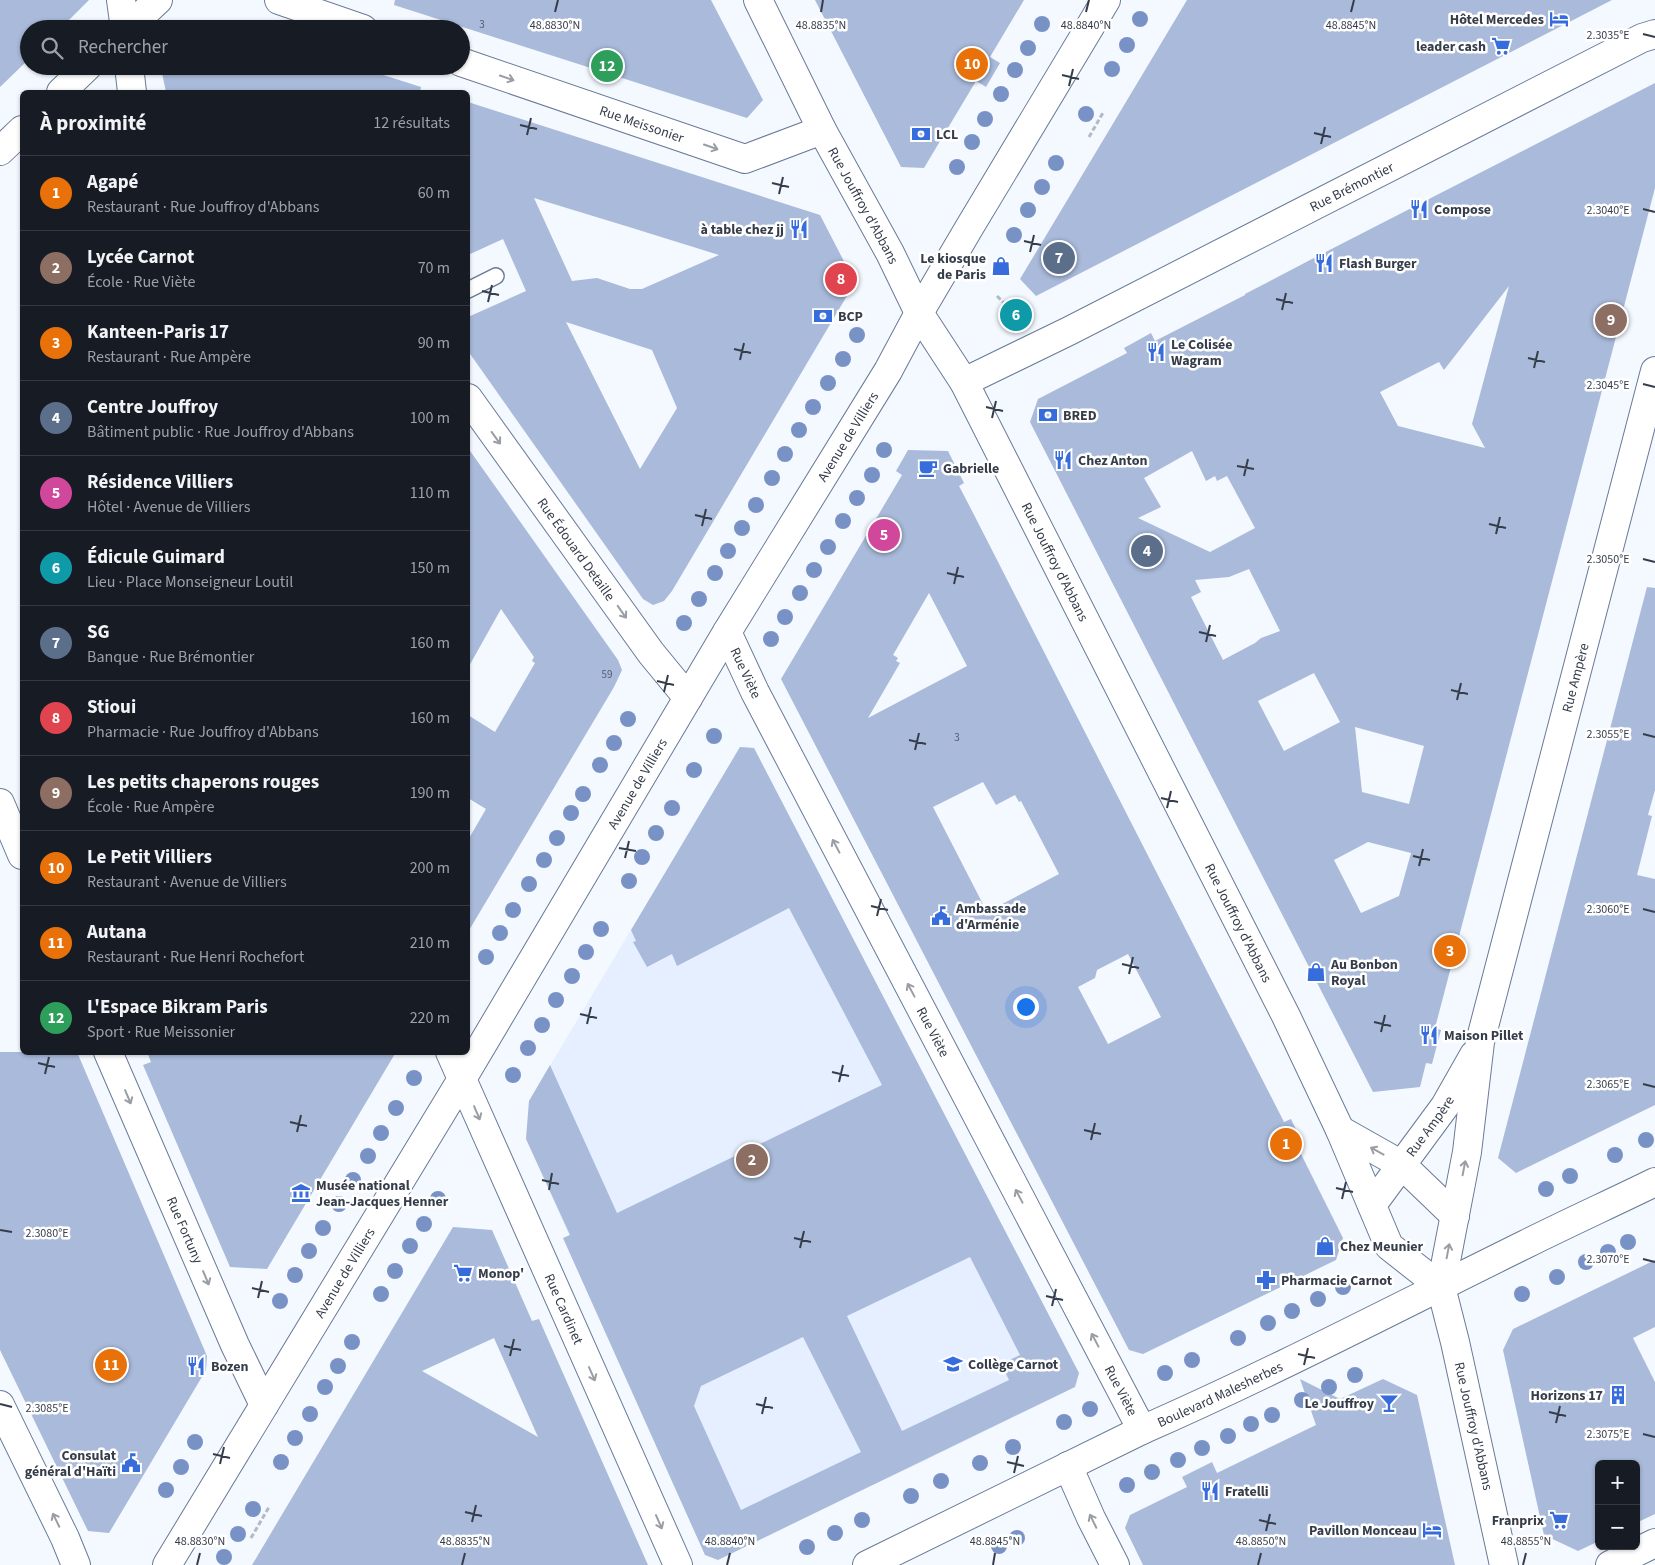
<!DOCTYPE html>
<html lang="fr">
<meta charset="utf-8">
<style>
body{margin:0;font-family:"Source Sans 3",sans-serif;background:#20242c;color:#f1f3f6}
.controls{position:absolute;right:15px;bottom:15px;display:grid;overflow:hidden;border-radius:8px;box-shadow:0 1px 4px #0004}
.controls button{width:45px;height:45px;display:grid;place-items:center;padding:0;border:0;border-bottom:1px solid #363941;background:#171b24;color:#f1f3f6;font:25px sans-serif}
.you{position:absolute;left:1025px;top:1006px;width:18px;height:18px;margin:-12px;border:4px solid #fff;border-radius:50%;background:#1a73e8;box-shadow:0 0 0 8px #1a73e833}
.badge{display:grid;place-items:center;width:32px;height:32px;border-radius:50%;background:#366cdb;color:#fff;font-size:16px;font-weight:700}
.pin{position:absolute;translate:-50% -50%;border:2px solid #fff;box-shadow:0 1px 5px #0006}
.list{margin:0;padding:0;list-style:none}
h2{display:flex;justify-content:space-between;align-items:center;height:65px;margin:0;padding:0 20px;font-size:21px}
h2 small{font-size:16px;font-weight:400;color:#9ea1a6}
.list li{display:grid;grid-template-columns:32px 1fr auto;gap:15px;align-items:center;box-sizing:border-box;height:75px;padding:0 20px;border-top:1px solid #363941}
.list b{display:block;font-size:19px;white-space:nowrap}
.list p{margin:0;font-size:16px;white-space:nowrap;color:#9ea1a6}
.list em{font-size:16px;font-style:normal;color:#9ea1a6}
.icon{flex:none;width:28px;height:28px;fill:none;stroke:currentColor;stroke-width:2;stroke-linecap:round;stroke-linejoin:round}
.map{position:relative;flex:none;width:1655px;height:1565px;overflow:hidden}
.search{position:absolute;background:#171b24;box-shadow:0 1px 4px #0004;left:20px;top:20px;width:450px;height:55px;display:flex;align-items:center;gap:12px;box-sizing:border-box;padding:0 18px;border-radius:28px;color:#9ea1a6;font-size:19px}
.panel{position:absolute;background:#171b24;box-shadow:0 1px 4px #0004;left:20px;top:90px;width:450px;height:965px;border-radius:8px}
.map>svg:first-child{display:block}
.built{fill:#e6efff}
.building{fill:#a9bada;fill-rule:evenodd}
.lines{fill:none;stroke-linecap:round;stroke-linejoin:round}
.lane-casing{stroke:#697a97;stroke-width:18}
.street-casing{stroke:#697a97;stroke-width:30}
.secondary-casing{stroke:#697a97;stroke-width:30}
.primary-casing{stroke:#697a97;stroke-width:30}
.path{stroke:#b4b9c2;stroke-width:3;stroke-dasharray:5 2.5;stroke-linecap:butt}
.lane{stroke:#fff;stroke-width:15}
.street{stroke:#fff;stroke-width:28}
.secondary{stroke:#fff;stroke-width:28}
.primary{stroke:#fff;stroke-width:28}
.tree{fill:#7992c6}
.oneway{stroke:#9a9ea4}
.ticks{fill:none;stroke:#363d4a;stroke-width:2}
.labels{text-anchor:middle;stroke-width:5;stroke-linejoin:round;paint-order:stroke}
.number-label{font-size:11px;fill:#535c6e}
.poi-label{font-size:14px;font-weight:bold;fill:#363d4a;stroke:#fff;text-anchor:start}
.street-label{font-size:14px;fill:#363d4a;stroke:#fff}
.ticks-label{font-size:12px;text-anchor:middle;fill:#363d4a;stroke:#fff;stroke-width:5;stroke-linejoin:round;paint-order:stroke}
</style>
<div class="map">
<svg width="1655" height="1565" viewBox="0 0 1655 1565">
<rect width="100%" height="100%" fill="#f4f8ff"/>
<path class="built" d="M740,747L754,748L1079,1373L1075,1387L920,1463L875,1484L705,1555L563,1238L569,1235L526,1139L529,1101Z"/>
<g class="building">
<path d="M0,0H89L60,29H29V59L0,87Z"/>
<path d="M395,0H711L763,100L747,118L394,5Z"/>
<path d="M815,0H1024L990,57L1000,63L986,87L976,81L924,168L901,167Z"/>
<path d="M1187,0H1612L1036,296L1020,279Z"/>
<path d="M217,22L238,29H192L194,28Z"/>
<path d="M165,66H355L421,87L420,92H166L162,73Z"/>
<path d="M1655,83V188L1435,1028L1441,1030L1432,1064L1426,1063L1420,1087L1373,1092L1030,422L1038,399L1127,353L1124,348L1151,333L1155,341L1245,295V294L1312,259ZM1509,286L1472,424L1485,448L1398,426L1380,392L1439,362L1444,370ZM1192,451L1206,481L1215,476L1217,481L1227,476L1255,528L1210,552L1138,518L1161,507L1144,478ZM1249,569L1280,631L1261,638L1255,643L1223,660L1191,597L1201,592L1195,580L1229,577ZM1314,673L1340,722L1284,751L1258,701ZM1355,727L1424,746L1409,804L1362,792ZM1368,842L1411,853L1399,896L1361,913L1334,860Z"/>
<path d="M468,102L820,215L849,271L848,294L672,591L664,601L653,605L643,599L468,351V317L526,291L503,239L468,255ZM534,198L629,227L719,255L642,289H630L597,278L572,281ZM566,322L652,350L677,408L640,469Z"/>
<path d="M468,448L618,660L622,670L614,687L468,932V840L486,809L468,798V715L495,732L535,663L532,661L534,657L501,609L468,668Z"/>
<path d="M908,450L948,451L964,483L959,486L970,507L1284,1122L1291,1119L1302,1142L1300,1152L1343,1238L1336,1260L1143,1354L1129,1350L781,679L902,475L896,471ZM929,593L967,666L868,718L900,663L896,661L898,658L893,655ZM983,782L996,805L1015,795L1019,802L1021,801L1059,874L987,912L933,807ZM1128,954L1161,1017L1108,1044L1078,987L1095,978L1097,970Z"/>
<path d="M1647,587L1655,588V790L1648,815L1652,816L1637,875L1655,879V1105L1516,1173L1498,1158Z"/>
<path d="M740,747L754,748L1079,1373L1075,1387L718,1560L705,1555L563,1238L570,1235L526,1139L529,1101L550,1065L617,1213L882,1085L789,908L677,966L672,954L647,967L633,942L636,941L631,930ZM970,1257L1020,1355L1001,1364L1009,1380L902,1431L847,1316ZM803,1337L861,1452L741,1510L694,1406L701,1386Z"/>
<path d="M0,1052H77L207,1356L206,1370L109,1533L88,1531L0,1350Z"/>
<path d="M147,1052H396L267,1269L230,1267L143,1065L151,1062Z"/>
<path d="M453,1227L492,1230L532,1321L539,1319L648,1565H252ZM494,1338L538,1437L422,1371Z"/>
<path d="M1655,1260V1327L1633,1338L1655,1382V1514L1636,1523V1464H1599V1541L1578,1551L1544,1535L1503,1350L1513,1329Z"/>
<path d="M1300,1379L1340,1399L1383,1379L1417,1395L1455,1565H1143L1125,1528L1130,1515L1187,1487L1182,1477L1212,1462L1217,1473L1316,1425Z"/>
</g>
<g class="lines">
<g class="lane-casing">
<path id="lane" d="M468,290L496,276"/>
</g>
<g class="street-casing">
<g id="street">
<path d="M121,0L125,29"/>
<path d="M279,0L363,29"/>
<path id="s1" d="M758,0L822,130L890,253L919,313L964,382L1286,1016L1340,1130L1389,1246L1441,1287"/>
<path d="M127,29L158,0"/>
<path id="s2" d="M461,62L745,159L822,130"/>
<path d="M129,66L132,92"/>
<path d="M61,92L88,66"/>
<path d="M0,151L22,130"/>
<path id="s3" d="M964,382L1069,331L1642,38L1655,34"/>
<path id="s4" d="M468,398L651,653L688,698"/>
<path id="s5" d="M727,632L755,692L1142,1430"/>
<path d="M0,803L22,855"/>
<path id="s6" d="M108,1052L235,1345L264,1405"/>
<path id="s7" d="M450,1052L678,1565"/>
<path d="M1340,1130L1402,1165L1455,1216"/>
<path id="s8" d="M1372,1205L1445,1106L1474,1055"/>
<path d="M0,1405L65,1538L76,1565"/>
<path d="M1068,1466L1091,1518L1115,1565"/>
<path id="s9" d="M1504,1565L1455,1342L1441,1287L1467,1152L1480,1042L1655,371"/>
<path d="M1610,1565L1655,1543"/>
</g>
</g>
<g class="secondary-casing">
<g id="secondary">
<path id="s10" d="M167,1565L462,1079L727,632L888,371L919,313L969,228L1106,0"/>
</g>
</g>
<g class="primary-casing">
<g id="primary">
<path id="s11" d="M867,1565L1142,1430C1272,1373 1398,1307 1526,1244C1568,1223 1612,1203 1655,1182"/>
</g>
</g>
<g class="path">
<path d="M1089,137L1104,111"/>
<path d="M997,296L1014,313"/>
<path d="M251,1538L269,1507"/>
</g>
<use href="#lane" class="lane"/>
<use href="#street" class="street"/>
<use href="#secondary" class="secondary"/>
<use href="#primary" class="primary"/>
</g>
<g class="tree">
<circle cx="1140" cy="19" r="8"/>
<circle cx="1042" cy="24" r="8"/>
<circle cx="1127" cy="45" r="8"/>
<circle cx="1028" cy="48" r="8"/>
<circle cx="1112" cy="69" r="8"/>
<circle cx="1015" cy="70" r="8"/>
<circle cx="1001" cy="94" r="8"/>
<circle cx="1086" cy="114" r="8"/>
<circle cx="985" cy="119" r="8"/>
<circle cx="972" cy="142" r="8"/>
<circle cx="1056" cy="163" r="8"/>
<circle cx="957" cy="167" r="8"/>
<circle cx="1042" cy="187" r="8"/>
<circle cx="1028" cy="210" r="8"/>
<circle cx="1014" cy="235" r="8"/>
<circle cx="857" cy="335" r="8"/>
<circle cx="843" cy="359" r="8"/>
<circle cx="828" cy="383" r="8"/>
<circle cx="813" cy="407" r="8"/>
<circle cx="799" cy="430" r="8"/>
<circle cx="884" cy="450" r="8"/>
<circle cx="785" cy="454" r="8"/>
<circle cx="872" cy="475" r="8"/>
<circle cx="772" cy="478" r="8"/>
<circle cx="857" cy="498" r="8"/>
<circle cx="756" cy="505" r="8"/>
<circle cx="843" cy="521" r="8"/>
<circle cx="742" cy="528" r="8"/>
<circle cx="828" cy="547" r="8"/>
<circle cx="728" cy="551" r="8"/>
<circle cx="814" cy="570" r="8"/>
<circle cx="715" cy="573" r="8"/>
<circle cx="800" cy="593" r="8"/>
<circle cx="699" cy="599" r="8"/>
<circle cx="785" cy="617" r="8"/>
<circle cx="684" cy="623" r="8"/>
<circle cx="771" cy="639" r="8"/>
<circle cx="628" cy="719" r="8"/>
<circle cx="714" cy="736" r="8"/>
<circle cx="614" cy="743" r="8"/>
<circle cx="600" cy="765" r="8"/>
<circle cx="694" cy="770" r="8"/>
<circle cx="583" cy="794" r="8"/>
<circle cx="672" cy="808" r="8"/>
<circle cx="571" cy="813" r="8"/>
<circle cx="656" cy="833" r="8"/>
<circle cx="557" cy="838" r="8"/>
<circle cx="642" cy="857" r="8"/>
<circle cx="544" cy="860" r="8"/>
<circle cx="629" cy="881" r="8"/>
<circle cx="529" cy="884" r="8"/>
<circle cx="513" cy="910" r="8"/>
<circle cx="601" cy="929" r="8"/>
<circle cx="500" cy="933" r="8"/>
<circle cx="586" cy="952" r="8"/>
<circle cx="486" cy="957" r="8"/>
<circle cx="572" cy="976" r="8"/>
<circle cx="556" cy="1000" r="8"/>
<circle cx="542" cy="1025" r="8"/>
<circle cx="528" cy="1048" r="8"/>
<circle cx="513" cy="1075" r="8"/>
<circle cx="414" cy="1078" r="8"/>
<circle cx="396" cy="1108" r="8"/>
<circle cx="381" cy="1133" r="8"/>
<circle cx="1646" cy="1140" r="8"/>
<circle cx="1615" cy="1155" r="8"/>
<circle cx="368" cy="1156" r="8"/>
<circle cx="1570" cy="1176" r="8"/>
<circle cx="353" cy="1180" r="8"/>
<circle cx="1546" cy="1189" r="8"/>
<circle cx="438" cy="1199" r="8"/>
<circle cx="339" cy="1204" r="8"/>
<circle cx="424" cy="1224" r="8"/>
<circle cx="323" cy="1228" r="8"/>
<circle cx="1628" cy="1242" r="8"/>
<circle cx="410" cy="1246" r="8"/>
<circle cx="309" cy="1251" r="8"/>
<circle cx="1608" cy="1252" r="8"/>
<circle cx="1586" cy="1262" r="8"/>
<circle cx="395" cy="1271" r="8"/>
<circle cx="295" cy="1275" r="8"/>
<circle cx="1557" cy="1277" r="8"/>
<circle cx="1343" cy="1287" r="8"/>
<circle cx="381" cy="1294" r="8"/>
<circle cx="1522" cy="1294" r="8"/>
<circle cx="1318" cy="1299" r="8"/>
<circle cx="280" cy="1301" r="8"/>
<circle cx="1292" cy="1311" r="8"/>
<circle cx="1268" cy="1323" r="8"/>
<circle cx="1238" cy="1338" r="8"/>
<circle cx="352" cy="1342" r="8"/>
<circle cx="1192" cy="1360" r="8"/>
<circle cx="338" cy="1366" r="8"/>
<circle cx="1165" cy="1373" r="8"/>
<circle cx="1355" cy="1375" r="8"/>
<circle cx="325" cy="1387" r="8"/>
<circle cx="1329" cy="1387" r="8"/>
<circle cx="1302" cy="1400" r="8"/>
<circle cx="1090" cy="1409" r="8"/>
<circle cx="310" cy="1414" r="8"/>
<circle cx="1272" cy="1415" r="8"/>
<circle cx="1064" cy="1422" r="8"/>
<circle cx="1251" cy="1424" r="8"/>
<circle cx="1228" cy="1436" r="8"/>
<circle cx="295" cy="1438" r="8"/>
<circle cx="195" cy="1442" r="8"/>
<circle cx="1013" cy="1447" r="8"/>
<circle cx="1202" cy="1448" r="8"/>
<circle cx="1178" cy="1460" r="8"/>
<circle cx="281" cy="1462" r="8"/>
<circle cx="980" cy="1463" r="8"/>
<circle cx="181" cy="1467" r="8"/>
<circle cx="1152" cy="1472" r="8"/>
<circle cx="941" cy="1481" r="8"/>
<circle cx="1127" cy="1485" r="8"/>
<circle cx="166" cy="1490" r="8"/>
<circle cx="911" cy="1496" r="8"/>
<circle cx="253" cy="1509" r="8"/>
<circle cx="862" cy="1520" r="8"/>
<circle cx="835" cy="1533" r="8"/>
<circle cx="238" cy="1534" r="8"/>
<circle cx="1017" cy="1538" r="8"/>
<circle cx="999" cy="1546" r="8"/>
<circle cx="807" cy="1547" r="8"/>
<circle cx="224" cy="1557" r="8"/>
</g>
<defs><path id="oneway-shaft" d="M-6 0H5M1.5-3L5.5 0L1.5 3" fill="none" stroke-width="1.6" stroke-linecap="round" stroke-linejoin="round" transform="scale(1.25)"/></defs>
<g class="oneway">
<use href="#oneway-shaft" transform="translate(507 78) rotate(19)"/>
<use href="#oneway-shaft" transform="translate(711 147) rotate(19)"/>
<use href="#oneway-shaft" transform="translate(496 438) rotate(54)"/>
<use href="#oneway-shaft" transform="translate(622 612) rotate(55)"/>
<use href="#oneway-shaft" transform="translate(836 846) rotate(-118)"/>
<use href="#oneway-shaft" transform="translate(911 990) rotate(-118)"/>
<use href="#oneway-shaft" transform="translate(128 1097) rotate(67)"/>
<use href="#oneway-shaft" transform="translate(477 1113) rotate(67)"/>
<use href="#oneway-shaft" transform="translate(1377 1151) rotate(-151)"/>
<use href="#oneway-shaft" transform="translate(1464 1168) rotate(-79)"/>
<use href="#oneway-shaft" transform="translate(1019 1196) rotate(-118)"/>
<use href="#oneway-shaft" transform="translate(1448 1251) rotate(-79)"/>
<use href="#oneway-shaft" transform="translate(206 1278) rotate(67)"/>
<use href="#oneway-shaft" transform="translate(1095 1340) rotate(-118)"/>
<use href="#oneway-shaft" transform="translate(592 1374) rotate(66)"/>
<use href="#oneway-shaft" transform="translate(56 1520) rotate(-116)"/>
<use href="#oneway-shaft" transform="translate(1093 1521) rotate(-116)"/>
<use href="#oneway-shaft" transform="translate(659 1522) rotate(66)"/>
</g>
<path class="ticks" d="M555,12L558,0M821,12L823,0M1086,12L1089,0M1351,12L1354,0M1643,34L1655,37M1062,75L1079,79M1069,86L1073,69M520,125L537,129M1314,133L1331,137M527,135L531,118M1321,144L1325,127M772,183L789,187M779,194L783,177M1643,209L1655,212M1024,241L1041,245M1030,252L1034,235M482,291L499,295M1276,299L1293,303M488,302L492,285M1282,310L1286,293M734,349L751,353M1528,358L1545,362M740,360L744,343M1534,368L1538,351M1643,384L1655,387M986,407L1003,411M992,418L996,401M1237,466L1254,469M1244,476L1248,459M695,515L712,519M1489,524L1506,528M702,526L706,509M1496,534L1500,517M1643,559L1655,562M947,573L964,577M954,584L958,567M1199,632L1216,636M1206,642L1210,625M657,681L674,685M1451,690L1468,694M664,692L668,675M1457,700L1461,683M1643,734L1655,737M909,740L926,744M915,750L919,733M1161,798L1178,802M1167,808L1171,791M619,848L636,851M1413,856L1430,860M625,858L629,841M1419,866L1423,849M871,906L888,910M1643,909L1655,912M877,916L881,899M1122,964L1139,968M1129,974L1133,957M580,1014L597,1018M1374,1022L1391,1026M587,1024L591,1007M1381,1032L1385,1015M38,1063L55,1067M832,1072L849,1076M45,1074L49,1057M839,1082L843,1065M1643,1084L1655,1087M290,1122L307,1126M1084,1130L1101,1134M297,1132L301,1115M1091,1140L1095,1123M542,1180L559,1184M1336,1188L1353,1192M549,1190L552,1173M1342,1199L1346,1182M0,1230L12,1232M794,1238L811,1242M800,1248L804,1231M1643,1259L1655,1262M252,1288L269,1292M1046,1296L1063,1300M258,1298L262,1281M1052,1306L1056,1289M504,1346L521,1350M1298,1354L1315,1358M510,1356L514,1339M1304,1365L1308,1348M0,1404L12,1407M756,1404L773,1408M1549,1412L1566,1416M762,1414L766,1397M1556,1423L1560,1406M1643,1434L1655,1437M213,1454L230,1458M1007,1462L1024,1466M220,1464L224,1447M1014,1473L1018,1456M465,1512L482,1516M1259,1520L1276,1524M472,1522L476,1505M1266,1531L1270,1514M197,1565L200,1553M462,1565L465,1553M727,1565L730,1553M993,1565L995,1553M1258,1565L1261,1553M1523,1565L1526,1553"/>
<defs>
<g id="hotel-bare" transform="scale(1.5)"><path d="M-6-4.5h1.5V1H6V5H4.5V3h-9V5H-6ZM-4 0a1.8 1.8 0 1 1 3.6 0ZM.5 0V-2.5h3Q6-2.5 6 0Z" fill="#366cdb" stroke="#fff" stroke-width="2.5" paint-order="stroke"/></g>
<g id="supermarket-bare" transform="scale(1.5)"><path d="M-6-5.5h2.5l.6 2H6L4.5 2H-2.5L-4.4-4H-6ZM-1.5 3.2a1.3 1.3 0 1 0 .1 0ZM3 3.2a1.3 1.3 0 1 0 .1 0Z" fill="#366cdb" stroke="#fff" stroke-width="2.5" paint-order="stroke"/></g>
<g id="bank-bare" transform="scale(1.5)"><path d="M-6-4H6V4H-6ZM0-2.3a2.3 2.3 0 1 0 0 4.6a2.3 2.3 0 1 0 0-4.6Z" fill="#366cdb" stroke="#fff" stroke-width="2.5" paint-order="stroke"/></g>
<g id="restaurant-bare" transform="scale(1.5)"><path d="M-5-6h1v4h1v-4h1v4h1v-4h1v5L-1.5 .5V6h-2V.5L-5-1ZM5-6V6H3V1.5H1.5Q1.5-4 5-6Z" fill="#366cdb" stroke="#fff" stroke-width="2.5" paint-order="stroke"/></g>
<g id="shop-bare" transform="scale(1.5)"><path d="M-5-2.5h2.3a2.7 3.5 0 0 1 5.4 0H5L5.5 6h-11ZM-1.5-2.5h3a1.5 2.3 0 0 0-3 0Z" fill="#366cdb" stroke="#fff" stroke-width="2.5" paint-order="stroke"/></g>
<g id="cafe-bare" transform="scale(1.5)"><path d="M-5.5-4.5H6V0H3Q3 3.5 0 3.5H-2.5Q-5.5 3.5-5.5 0ZM3-3.2v2h1.7v-2ZM-6 4.5H4V6H-6Z" fill="#366cdb" stroke="#fff" stroke-width="2.5" paint-order="stroke"/></g>
<g id="civic-bare" transform="scale(1.5)"><path d="M-.6-6.5H3V-4.5H.6V-3L4-1V1h2V6H-6V1h2V-1L-.6-3ZM-1.2 2.5V6h2.4V2.5Z" fill="#366cdb" stroke="#fff" stroke-width="2.5" paint-order="stroke"/></g>
<g id="museum-bare" transform="scale(1.5)"><path d="M0-6L6-3V-2H-6V-3ZM-5-1h2V3h-2ZM-1-1h2V3h-2ZM3-1h2V3H3ZM-6 4H6V6H-6Z" fill="#366cdb" stroke="#fff" stroke-width="2.5" paint-order="stroke"/></g>
<g id="pharmacy-bare" transform="scale(1.5)"><path d="M-2-6h4v4h4v4h-4v4h-4v-4h-4v-4h4Z" fill="#366cdb" stroke="#fff" stroke-width="2.5" paint-order="stroke"/></g>
<g id="school-bare" transform="scale(1.5)"><path d="M0-5L7-2L0 1L-7-2ZM-4 1L0 2.5L4 1V4Q0 6-4 4Z" fill="#366cdb" stroke="#fff" stroke-width="2.5" paint-order="stroke"/></g>
<g id="building-bare" transform="scale(1.5)"><path d="M-4-6H4V6H1V3H-1V6H-4ZM-2.5-4.3h1.7v1.8h-1.7ZM.8-4.3h1.7v1.8H.8ZM-2.5-1h1.7V.8h-1.7ZM.8-1h1.7V.8H.8Z" fill="#366cdb" stroke="#fff" stroke-width="2.5" paint-order="stroke"/></g>
<g id="bar-bare" transform="scale(1.5)"><path d="M-6-5H6L.8 .8V4.5H3.5V6h-7V4.5H-.8V.8Z" fill="#366cdb" stroke="#fff" stroke-width="2.5" paint-order="stroke"/></g>
</defs>
<g fill-rule="evenodd">
<use href="#hotel-bare" x="1559" y="19"/>
<use href="#supermarket-bare" x="1501" y="46"/>
<use href="#bank-bare" x="921" y="134"/>
<use href="#restaurant-bare" x="1419" y="209"/>
<use href="#restaurant-bare" x="799" y="229"/>
<use href="#restaurant-bare" x="1324" y="263"/>
<use href="#shop-bare" x="1001" y="266"/>
<use href="#bank-bare" x="823" y="316"/>
<use href="#restaurant-bare" x="1156" y="352"/>
<use href="#bank-bare" x="1048" y="415"/>
<use href="#restaurant-bare" x="1063" y="460"/>
<use href="#cafe-bare" x="928" y="468"/>
<use href="#civic-bare" x="941" y="916"/>
<use href="#shop-bare" x="1316" y="972"/>
<use href="#restaurant-bare" x="1429" y="1035"/>
<use href="#museum-bare" x="301" y="1193"/>
<use href="#shop-bare" x="1325" y="1246"/>
<use href="#supermarket-bare" x="463" y="1273"/>
<use href="#pharmacy-bare" x="1266" y="1280"/>
<use href="#school-bare" x="953" y="1364"/>
<use href="#restaurant-bare" x="196" y="1366"/>
<use href="#building-bare" x="1618" y="1395"/>
<use href="#bar-bare" x="1389" y="1403"/>
<use href="#civic-bare" x="131" y="1463"/>
<use href="#restaurant-bare" x="1210" y="1491"/>
<use href="#supermarket-bare" x="1559" y="1520"/>
<use href="#hotel-bare" x="1432" y="1530"/>
</g>
<g class="labels">
<g class="number-label">
<text x="482" y="28">3</text>
<text x="607" y="678">59</text>
<text x="957" y="741">3</text>
</g>
<g class="poi-label">
<text x="1544" y="24" text-anchor="end">Hôtel Mercedes</text>
<text x="1486" y="51" text-anchor="end">leader cash</text>
<text x="936" y="139">LCL</text>
<text x="1434" y="214">Compose</text>
<text x="784" y="234" text-anchor="end">à table chez jj</text>
<text x="986" y="263" text-anchor="end">Le kiosque<tspan x="986" dy="16">de Paris</tspan></text>
<text x="1339" y="268">Flash Burger</text>
<text x="838" y="321">BCP</text>
<text x="1171" y="349">Le Colisée<tspan x="1171" dy="16">Wagram</tspan></text>
<text x="1063" y="420">BRED</text>
<text x="1078" y="465">Chez Anton</text>
<text x="943" y="473">Gabrielle</text>
<text x="956" y="913">Ambassade<tspan x="956" dy="16">d'Arménie</tspan></text>
<text x="1331" y="969">Au Bonbon<tspan x="1331" dy="16">Royal</tspan></text>
<text x="1444" y="1040">Maison Pillet</text>
<text x="316" y="1190">Musée national<tspan x="316" dy="16">Jean-Jacques Henner</tspan></text>
<text x="1340" y="1251">Chez Meunier</text>
<text x="478" y="1278">Monop'</text>
<text x="1281" y="1285">Pharmacie Carnot</text>
<text x="968" y="1369">Collège Carnot</text>
<text x="211" y="1371">Bozen</text>
<text x="1603" y="1400" text-anchor="end">Horizons 17</text>
<text x="1374" y="1408" text-anchor="end">Le Jouffroy</text>
<text x="116" y="1460" text-anchor="end">Consulat<tspan x="116" dy="16">général d'Haïti</tspan></text>
<text x="1225" y="1496">Fratelli</text>
<text x="1544" y="1525" text-anchor="end">Franprix</text>
<text x="1417" y="1535" text-anchor="end">Pavillon Monceau</text>
</g>
<g class="street-label">
<text dy="5" stroke="none"><textPath href="#s2" startOffset="191">Rue Meissonier</textPath></text>
<text dy="5" stroke="none"><textPath href="#s3" startOffset="434">Rue Brémontier</textPath></text>
<text dy="5" stroke="none"><textPath href="#s1" startOffset="231">Rue Jouffroy d'Abbans</textPath></text>
<text dy="5" stroke="none"><textPath href="#s10" startOffset="1318">Avenue de Villiers</textPath></text>
<text dy="5" stroke="none"><textPath href="#s4" startOffset="186">Rue Édouard Detaille</textPath></text>
<text dy="5" stroke="none"><textPath href="#s1" startOffset="636">Rue Jouffroy d'Abbans</textPath></text>
<text dy="5" stroke="none"><textPath href="#s5" startOffset="45">Rue Viète</textPath></text>
<text dy="5" stroke="none"><textPath href="#s9" startOffset="910">Rue Ampère</textPath></text>
<text dy="5" stroke="none"><textPath href="#s10" startOffset="912">Avenue de Villiers</textPath></text>
<text dy="5" stroke="none"><textPath href="#s1" startOffset="1041">Rue Jouffroy d'Abbans</textPath></text>
<text dy="5" stroke="none"><textPath href="#s5" startOffset="450">Rue Viète</textPath></text>
<text dy="5" stroke="none"><textPath href="#s8" startOffset="98">Rue Ampère</textPath></text>
<text dy="5" stroke="none"><textPath href="#s6" startOffset="194">Rue Fortuny</textPath></text>
<text dy="5" stroke="none"><textPath href="#s10" startOffset="342">Avenue de Villiers</textPath></text>
<text dy="5" stroke="none"><textPath href="#s7" startOffset="281">Rue Cardinet</textPath></text>
<text dy="5" stroke="none"><textPath href="#s5" startOffset="855">Rue Viète</textPath></text>
<text dy="5" stroke="none"><textPath href="#s11" startOffset="392">Boulevard Malesherbes</textPath></text>
<text transform="translate(1474 1426) rotate(77)" y="5">Rue Jouffroy d'Abbans</text>
</g>
</g>
<g class="ticks-label">
<text x="555" y="29">48.8830°N</text>
<text x="821" y="29">48.8835°N</text>
<text x="1086" y="29">48.8840°N</text>
<text x="1351" y="29">48.8845°N</text>
<text x="1608" y="39">2.3035°E</text>
<text x="1608" y="214">2.3040°E</text>
<text x="1608" y="389">2.3045°E</text>
<text x="1608" y="563">2.3050°E</text>
<text x="1608" y="738">2.3055°E</text>
<text x="1608" y="913">2.3060°E</text>
<text x="1608" y="1088">2.3065°E</text>
<text x="47" y="1237">2.3080°E</text>
<text x="1608" y="1263">2.3070°E</text>
<text x="47" y="1412">2.3085°E</text>
<text x="1608" y="1438">2.3075°E</text>
<text x="200" y="1545">48.8830°N</text>
<text x="465" y="1545">48.8835°N</text>
<text x="730" y="1545">48.8840°N</text>
<text x="995" y="1545">48.8845°N</text>
<text x="1261" y="1545">48.8850°N</text>
<text x="1526" y="1545">48.8855°N</text>
</g>
</svg>
<div class="controls">
<button>+</button>
<button>−</button>
</div>
<div class="you"></div>
<div class="pin badge" style="left:1286px;top:1144px;background:#e8710a">1</div>
<div class="pin badge" style="left:752px;top:1160px;background:#8d6e63">2</div>
<div class="pin badge" style="left:1450px;top:951px;background:#e8710a">3</div>
<div class="pin badge" style="left:1147px;top:551px;background:#5c6f8a">4</div>
<div class="pin badge" style="left:884px;top:535px;background:#d1479c">5</div>
<div class="pin badge" style="left:1016px;top:315px;background:#0f9aa8">6</div>
<div class="pin badge" style="left:1059px;top:258px;background:#5c6f8a">7</div>
<div class="pin badge" style="left:841px;top:279px;background:#e0444e">8</div>
<div class="pin badge" style="left:1611px;top:320px;background:#8d6e63">9</div>
<div class="pin badge" style="left:972px;top:64px;background:#e8710a">10</div>
<div class="pin badge" style="left:111px;top:1365px;background:#e8710a">11</div>
<div class="pin badge" style="left:607px;top:66px;background:#2e9e5b">12</div>
<div class="search"><svg class="icon" aria-label="search" viewBox="0 0 24 24"><circle cx="10" cy="10" r="6"/><path d="M15 15l6 6"/></svg>Rechercher</div>
<section class="panel">
<h2>À proximité<small>12 résultats</small></h2>
<ul class="list">
<li><span class="badge" style="background:#e8710a">1</span><div><b>Agapé</b><p>Restaurant · Rue Jouffroy d'Abbans</p></div><em>60 m</em></li>
<li><span class="badge" style="background:#8d6e63">2</span><div><b>Lycée Carnot</b><p>École · Rue Viète</p></div><em>70 m</em></li>
<li><span class="badge" style="background:#e8710a">3</span><div><b>Kanteen-Paris 17</b><p>Restaurant · Rue Ampère</p></div><em>90 m</em></li>
<li><span class="badge" style="background:#5c6f8a">4</span><div><b>Centre Jouffroy</b><p>Bâtiment public · Rue Jouffroy d'Abbans</p></div><em>100 m</em></li>
<li><span class="badge" style="background:#d1479c">5</span><div><b>Résidence Villiers</b><p>Hôtel · Avenue de Villiers</p></div><em>110 m</em></li>
<li><span class="badge" style="background:#0f9aa8">6</span><div><b>Édicule Guimard</b><p>Lieu · Place Monseigneur Loutil</p></div><em>150 m</em></li>
<li><span class="badge" style="background:#5c6f8a">7</span><div><b>SG</b><p>Banque · Rue Brémontier</p></div><em>160 m</em></li>
<li><span class="badge" style="background:#e0444e">8</span><div><b>Stioui</b><p>Pharmacie · Rue Jouffroy d'Abbans</p></div><em>160 m</em></li>
<li><span class="badge" style="background:#8d6e63">9</span><div><b>Les petits chaperons rouges</b><p>École · Rue Ampère</p></div><em>190 m</em></li>
<li><span class="badge" style="background:#e8710a">10</span><div><b>Le Petit Villiers</b><p>Restaurant · Avenue de Villiers</p></div><em>200 m</em></li>
<li><span class="badge" style="background:#e8710a">11</span><div><b>Autana</b><p>Restaurant · Rue Henri Rochefort</p></div><em>210 m</em></li>
<li><span class="badge" style="background:#2e9e5b">12</span><div><b>L'Espace Bikram Paris</b><p>Sport · Rue Meissonier</p></div><em>220 m</em></li>
</ul>
</section>
</div>
